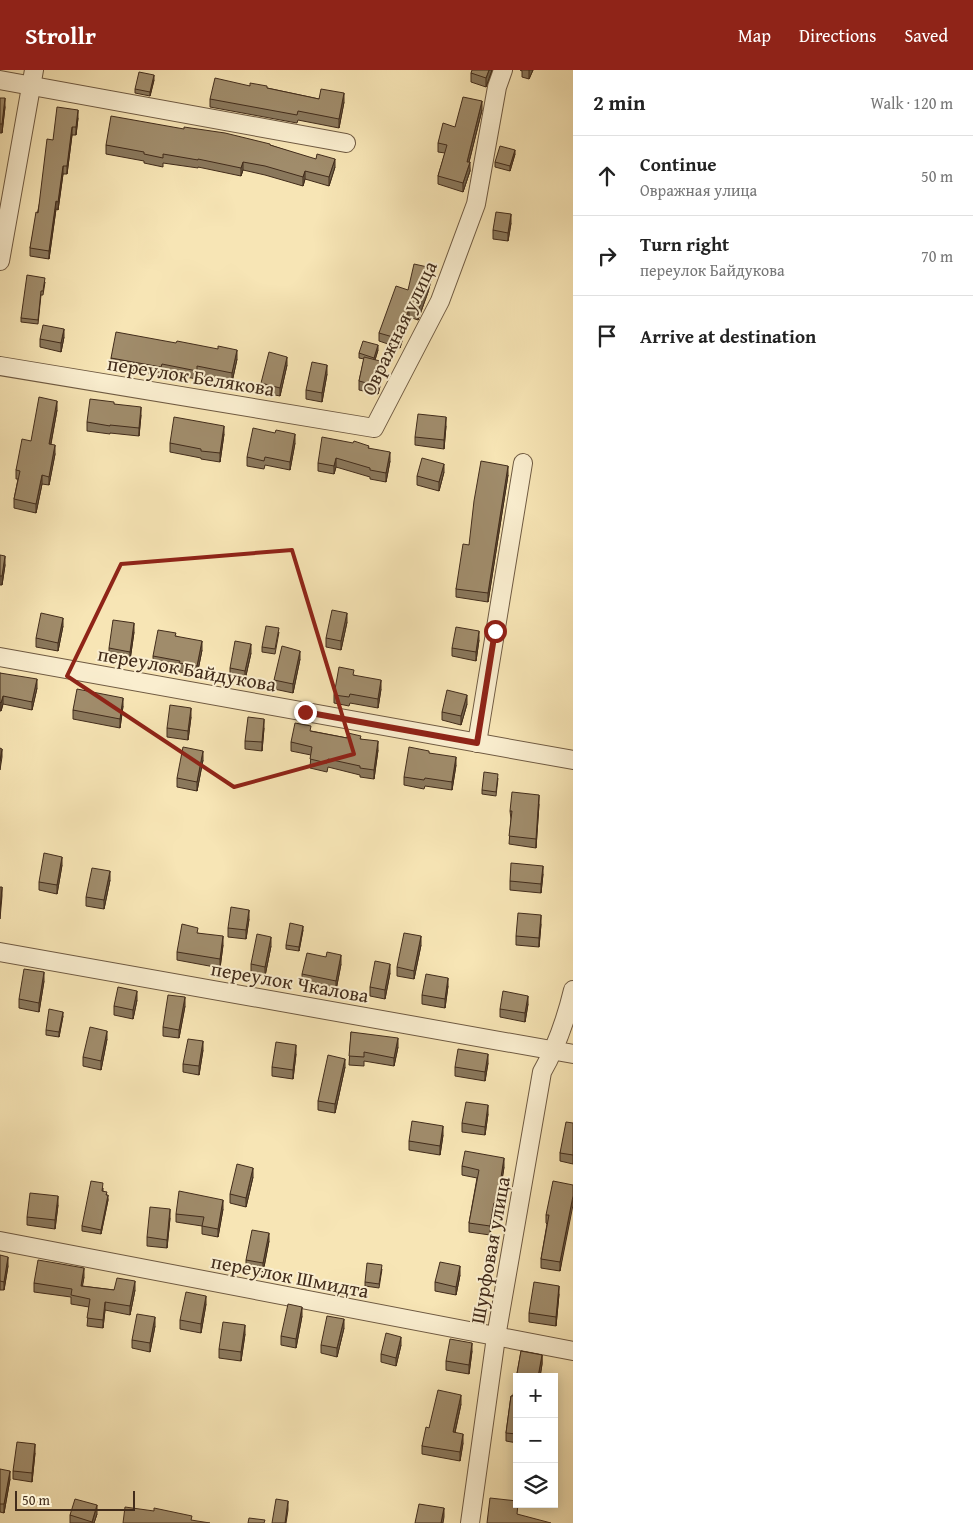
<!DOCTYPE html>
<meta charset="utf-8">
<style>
body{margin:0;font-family:"Gentium Book Plus",serif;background:#f2f2f2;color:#222}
.controls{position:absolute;right:15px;bottom:15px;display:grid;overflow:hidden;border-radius:0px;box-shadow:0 2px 12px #0003}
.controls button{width:45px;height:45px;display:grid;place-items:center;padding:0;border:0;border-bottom:1px solid #e0e0e0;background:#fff;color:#222;font:25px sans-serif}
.scale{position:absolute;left:15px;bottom:12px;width:120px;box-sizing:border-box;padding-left:5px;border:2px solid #422c1b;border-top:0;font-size:14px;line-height:18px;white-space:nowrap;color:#422c1b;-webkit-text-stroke:4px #faeecf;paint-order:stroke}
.stop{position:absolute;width:15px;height:15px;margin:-11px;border:4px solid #8f2418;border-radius:50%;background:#fff}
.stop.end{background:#8f2418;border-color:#fff;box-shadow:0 1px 5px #0008}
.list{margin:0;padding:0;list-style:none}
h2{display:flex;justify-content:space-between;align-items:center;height:65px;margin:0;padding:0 20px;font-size:21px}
h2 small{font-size:16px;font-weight:400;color:#767676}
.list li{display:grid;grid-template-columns:32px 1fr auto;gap:15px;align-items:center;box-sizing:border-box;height:80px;padding:0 20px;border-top:1px solid #e0e0e0}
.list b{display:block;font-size:19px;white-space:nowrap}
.list p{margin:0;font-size:16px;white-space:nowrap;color:#767676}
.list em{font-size:16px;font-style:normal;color:#767676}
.icon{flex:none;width:28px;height:28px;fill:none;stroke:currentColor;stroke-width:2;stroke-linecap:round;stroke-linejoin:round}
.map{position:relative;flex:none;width:573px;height:1453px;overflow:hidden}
header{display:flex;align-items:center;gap:30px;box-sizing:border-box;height:70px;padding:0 25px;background:#8f2418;color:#fff}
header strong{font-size:24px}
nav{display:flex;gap:28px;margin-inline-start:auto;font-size:18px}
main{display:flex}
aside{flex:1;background:#fff}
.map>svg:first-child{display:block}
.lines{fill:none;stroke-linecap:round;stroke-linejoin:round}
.minor-casing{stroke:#6f5a42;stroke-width:20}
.minor{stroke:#faeecf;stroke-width:18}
.wall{fill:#8a785c;stroke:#422c1b}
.shaded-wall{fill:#70624b;stroke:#422c1b}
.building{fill:#a08c6b;stroke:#422c1b}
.route{stroke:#8f2418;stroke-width:6}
.marked{fill:none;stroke:#8f2418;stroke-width:4;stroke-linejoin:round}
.labels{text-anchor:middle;stroke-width:4;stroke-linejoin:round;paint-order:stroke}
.street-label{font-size:20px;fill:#422c1b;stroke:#faeecf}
</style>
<header>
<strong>Strollr</strong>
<nav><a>Map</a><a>Directions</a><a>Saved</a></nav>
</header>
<main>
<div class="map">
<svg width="573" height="1453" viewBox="0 0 573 1453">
<rect width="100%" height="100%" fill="#f7e5b5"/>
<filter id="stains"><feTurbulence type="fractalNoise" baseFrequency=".004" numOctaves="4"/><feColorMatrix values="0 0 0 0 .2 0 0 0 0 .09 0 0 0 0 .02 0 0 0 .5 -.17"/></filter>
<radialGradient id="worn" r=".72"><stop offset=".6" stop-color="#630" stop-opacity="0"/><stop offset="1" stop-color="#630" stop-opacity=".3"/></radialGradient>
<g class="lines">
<g class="minor-casing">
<g id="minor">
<path d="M0,10L346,73"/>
<path d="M0,191L34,0"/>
<path d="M0,296L374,358L440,231L476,134L497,17L503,0"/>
<path d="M0,587L573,690"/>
<path d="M477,673L523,393"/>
<path d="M0,882L573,984"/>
<path d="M0,1171L573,1281"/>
<path d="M470,1453L496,1267L542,1002C557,976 566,949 573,920"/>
</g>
</g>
<use href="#minor" class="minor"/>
</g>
<g class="wall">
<path d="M492,0L486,17L471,12V3Z"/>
<path d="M520,0H533L529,9L522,7V1Z"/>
<path d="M154,10L150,26L135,23V19Z"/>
<path d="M250,16L267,18L319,29L344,32L339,58L298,50L297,53L210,37V29Z"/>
<path d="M0,28L5,37L2,63H0Z"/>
<path d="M482,40L469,92L470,101L463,122L438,114V106L445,83L438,82V73L455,57Z"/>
<path d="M78,48L76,65H72L67,104H63L58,140L56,139L49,189L30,186V178L53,70Z"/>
<path d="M106,75H270L335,97L329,116L305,109L303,116L265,105L243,100L241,106L198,97V98L163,93V97L144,93V91L106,84Z"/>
<path d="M515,84L510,101L495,97V92Z"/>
<path d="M511,153L508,171L493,169V160Z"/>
<path d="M432,207L428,222L418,250L409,247L400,278L379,271V263L408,220Z"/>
<path d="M45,212L43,225H41L38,254L21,252V248Z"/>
<path d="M64,267L61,282L40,277V269Z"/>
<path d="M378,280L375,290L384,301L378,324L359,320V311L364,289L359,288V283Z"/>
<path d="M111,288L237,289L232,312L197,305V309L162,303L161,306L111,297Z"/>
<path d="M287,295L280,326L261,322V313Z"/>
<path d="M327,304L322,332L306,329V320Z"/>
<path d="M114,334L141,345L139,366L110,363V364L87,361V352Z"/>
<path d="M57,340L51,374L55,384L49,415L42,414L36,443L14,438V429L18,409H16V400L31,371Z"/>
<path d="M446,356L444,379L415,375V367Z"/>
<path d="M224,364L220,392L201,389V388L170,382V373Z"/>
<path d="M295,373L290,400L265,395L264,399L247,396V387Z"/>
<path d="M369,378L390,391L386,412L370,409V407L336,397L334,404L318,401V393Z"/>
<path d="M444,402L439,421L417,415V406Z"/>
<path d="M508,405L488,532L456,527V519L469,475Z"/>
<path d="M0,485L5,495L2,515H0Z"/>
<path d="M347,552L341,580L326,577V568Z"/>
<path d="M63,556L58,581L36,577V568Z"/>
<path d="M134,562L130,590L109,587V578Z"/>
<path d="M279,562L275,584L262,582V577Z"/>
<path d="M176,566L202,580L197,605L179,602V600L153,595V586Z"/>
<path d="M479,570L476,591L452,586V578Z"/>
<path d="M251,583L245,610L230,607V598Z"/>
<path d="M300,589L293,623L274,619V610Z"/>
<path d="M0,603L37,618L32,640L3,634L1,641H0Z"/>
<path d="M354,605L381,619L378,638L350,633L349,636L334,633V625Z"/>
<path d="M467,634L461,655L442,650V642Z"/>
<path d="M123,636L120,658L73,649V640Z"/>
<path d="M191,647L188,670L167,667V658Z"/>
<path d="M264,658L262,681L245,679V671Z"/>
<path d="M311,661L347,668L361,669L378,680L374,709L360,707V705L328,697L327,702L310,698L311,685L291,681V672Z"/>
<path d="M429,683L456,695L452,720L425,716L424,719L404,715V707Z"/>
<path d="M203,690L197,721L177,717V708Z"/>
<path d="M498,708L496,726L482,724V720Z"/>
<path d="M539,734L536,778L509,774L511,749L510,741Z"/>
<path d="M62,795L57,824L39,820V812Z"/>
<path d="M543,804L541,823L510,820V811Z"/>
<path d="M110,810L104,839L86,836V827Z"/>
<path d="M249,849L246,869L228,867V858Z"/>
<path d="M541,854L539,877L516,875V866Z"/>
<path d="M303,860L299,881L286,879V875Z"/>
<path d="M198,863L223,875L220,898L177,890V882Z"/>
<path d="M421,875L414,909L397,906V897Z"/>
<path d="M271,876L265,906L251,903V894Z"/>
<path d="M326,887L341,894L336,920L302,913V904Z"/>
<path d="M390,903L385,929L370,926V917Z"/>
<path d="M44,911L39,942L19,938V929Z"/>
<path d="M448,916L445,938L422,934V925Z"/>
<path d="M137,930L133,949L114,945V936Z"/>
<path d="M528,934L525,952L500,947V939Z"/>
<path d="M185,936L179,968L163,966V957Z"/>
<path d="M63,946L59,967L46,965V960Z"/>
<path d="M351,962L398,977L394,996L364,991V996L349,995Z"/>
<path d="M107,969L101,1000L83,996V987Z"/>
<path d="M203,980L199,1005L183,1002V994Z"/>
<path d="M296,984L293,1009L272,1006V997Z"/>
<path d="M488,993L485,1011L455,1006V997Z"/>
<path d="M345,997L335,1043L318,1040V1031Z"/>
<path d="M488,1044L485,1065L462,1062V1053Z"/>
<path d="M573,1053V1094L560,1091V1083Z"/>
<path d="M443,1065L440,1085L409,1080V1071Z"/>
<path d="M462,1096L504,1097L497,1142H494L490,1165L469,1162V1153L477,1108L462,1105Z"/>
<path d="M253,1107L246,1137L230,1133V1124Z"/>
<path d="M573,1115L560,1201L541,1198V1189L547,1154L546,1153V1145Z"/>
<path d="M103,1118V1121L107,1125L108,1130L101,1164L82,1161V1156Z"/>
<path d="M58,1135L55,1159L27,1155V1147Z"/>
<path d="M223,1139L218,1167L202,1164V1156L176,1152V1144Z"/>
<path d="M170,1148L167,1178L147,1176V1167Z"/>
<path d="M269,1171L263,1202L246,1199V1190Z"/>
<path d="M0,1185L8,1196L4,1220H0Z"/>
<path d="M382,1199L379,1218L365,1216V1212Z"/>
<path d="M460,1205L456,1225L435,1221V1212Z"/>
<path d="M84,1207L82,1216L114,1220H135L130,1245L105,1240L103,1258L87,1256L89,1237L71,1234V1227L34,1222V1213Z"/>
<path d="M559,1224L556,1256L529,1252V1243Z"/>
<path d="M206,1234L201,1263L180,1259V1250Z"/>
<path d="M302,1246L296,1278L281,1275V1266Z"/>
<path d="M155,1256L150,1282L132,1278V1270Z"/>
<path d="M344,1258L337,1287L321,1283V1275Z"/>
<path d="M245,1264L241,1291L219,1288V1279Z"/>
<path d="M401,1275L396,1296L381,1292V1284Z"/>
<path d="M472,1281L469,1304L446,1300V1291Z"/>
<path d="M521,1281L542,1285V1294L540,1307H517V1373L506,1371V1363L511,1326H513Z"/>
<path d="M461,1334L455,1363L463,1373L460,1391L422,1384V1376L429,1358Z"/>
<path d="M35,1383L32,1412L13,1409V1401Z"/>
<path d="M0,1399L10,1409L4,1443L0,1442Z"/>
<path d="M97,1444L94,1453H70V1445Z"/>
</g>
<g class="shaded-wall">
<path d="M489,0H492L486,17V8Z"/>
<path d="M529,0H533L529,9Z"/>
<path d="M154,5V10L150,26V22Z"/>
<path d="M344,23V32L339,58V49Z"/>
<path d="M5,28V37L2,63V54Z"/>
<path d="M482,31V40L467,100V92Z"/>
<path d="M78,40V48L76,65V57Z"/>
<path d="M72,57V65L67,104V96Z"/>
<path d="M515,80V84L510,101V96Z"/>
<path d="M335,89V97L329,116V107Z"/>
<path d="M243,92V100L241,106V98Z"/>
<path d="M470,92V101L463,122V113Z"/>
<path d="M63,96V104L58,140V132Z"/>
<path d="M305,101V109L303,116V107Z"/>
<path d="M56,131V139L49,189V181Z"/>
<path d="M511,144V153L508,171V163Z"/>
<path d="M432,198V207L428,222L418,250V241Z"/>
<path d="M409,238V247L400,278V269Z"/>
<path d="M64,259V267L61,282V273Z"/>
<path d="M378,275V280L374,293V288Z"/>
<path d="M237,280V289L232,312V303Z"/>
<path d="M287,287V295L280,326V318Z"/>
<path d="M384,292V301L378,324V316Z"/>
<path d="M327,295V304L322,332V323Z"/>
<path d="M57,331V340L49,383V374Z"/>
<path d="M141,337V345L139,366V358Z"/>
<path d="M446,347V356L444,379V370Z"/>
<path d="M224,356V364L220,392V383Z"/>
<path d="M295,364V373L290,400V392Z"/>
<path d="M55,375V384L49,415V407Z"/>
<path d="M390,382V391L386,412V403Z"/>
<path d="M336,388V397L334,404V396Z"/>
<path d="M444,394V402L439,421V412Z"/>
<path d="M508,396V405L488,532V523Z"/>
<path d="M42,405V414L36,443V434Z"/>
<path d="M5,486V495L2,515V506Z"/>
<path d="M347,543V552L341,580V571Z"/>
<path d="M63,548V556L58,581V573Z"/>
<path d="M134,553V562L130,590V582Z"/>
<path d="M479,561V570L476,591V582Z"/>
<path d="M202,571V580L197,605V596Z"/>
<path d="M251,574V583L245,610V601Z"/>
<path d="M300,581V589L293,623V614Z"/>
<path d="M37,609V618L32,640V632Z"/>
<path d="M381,610V619L378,638V629Z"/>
<path d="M467,625V634L461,655V646Z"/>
<path d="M3,626V634L1,641V633Z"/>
<path d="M123,628V636L120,658V649Z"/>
<path d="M191,638V647L188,670V661Z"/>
<path d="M264,649V658L262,681V672Z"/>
<path d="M378,671V680L374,709V700Z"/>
<path d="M2,679V687L0,700V691Z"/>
<path d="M203,681V690L197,721V712Z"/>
<path d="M456,687V695L452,720V712Z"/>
<path d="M539,725V734L536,778V769Z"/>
<path d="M62,787V795L57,824V815Z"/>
<path d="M543,796V804L541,823V814Z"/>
<path d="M110,801V810L104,839V830Z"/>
<path d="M2,817V826L0,849V840Z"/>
<path d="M249,840V849L246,869V860Z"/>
<path d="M541,845V854L539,877V868Z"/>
<path d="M303,856V860L299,881V877Z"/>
<path d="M223,866V875L220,898V889Z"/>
<path d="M421,866V875L414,909V901Z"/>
<path d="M271,867V876L265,906V897Z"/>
<path d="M341,885V894L336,920V911Z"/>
<path d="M390,894V903L385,929V920Z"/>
<path d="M44,902V911L39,942V933Z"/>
<path d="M448,908V916L445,938V929Z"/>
<path d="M137,921V930L133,949V940Z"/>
<path d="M528,926V934L525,952V943Z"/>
<path d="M185,927V936L179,968V960Z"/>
<path d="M63,942V946L59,967V962Z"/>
<path d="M107,961V969L101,1000V991Z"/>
<path d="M398,968V977L394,996V988Z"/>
<path d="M203,971V980L199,1005V996Z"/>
<path d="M296,975V984L293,1009V1000Z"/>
<path d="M488,984V993L485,1011V1002Z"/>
<path d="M345,989V997L335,1043V1034Z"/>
<path d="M488,1035V1044L485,1065V1057Z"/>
<path d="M443,1056V1065L440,1085V1076Z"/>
<path d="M504,1088V1097L497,1142V1133Z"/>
<path d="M253,1098V1107L246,1137V1128Z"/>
<path d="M108,1125V1130L101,1164V1160Z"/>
<path d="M58,1126V1135L55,1159V1150Z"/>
<path d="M573,1126V1135L560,1201V1192Z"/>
<path d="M223,1130V1139L218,1167V1159Z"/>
<path d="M494,1133V1142L490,1165V1156Z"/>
<path d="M170,1139V1148L167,1178V1170Z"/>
<path d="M269,1163V1171L263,1202V1193Z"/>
<path d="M8,1187V1196L4,1220V1212Z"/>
<path d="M460,1196V1205L456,1225V1217Z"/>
<path d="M84,1198V1207L81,1225V1216Z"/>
<path d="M135,1211V1220L130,1245V1236Z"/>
<path d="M559,1216V1224L556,1256V1247Z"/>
<path d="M206,1226V1234L201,1263V1254Z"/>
<path d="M105,1232V1240L103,1258V1250Z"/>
<path d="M302,1237V1246L296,1278V1269Z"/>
<path d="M155,1247V1256L150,1282V1273Z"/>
<path d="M344,1249V1258L337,1287V1278Z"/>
<path d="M245,1255V1264L241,1291V1282Z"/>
<path d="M401,1267V1275L396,1296V1288Z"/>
<path d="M472,1273V1281L469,1304V1295Z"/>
<path d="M542,1285V1294L540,1307H538Z"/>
<path d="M461,1325V1334L453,1371V1362Z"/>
<path d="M463,1364V1373L460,1391V1382Z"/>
<path d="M35,1374V1383L32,1412V1403Z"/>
<path d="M10,1401V1409L4,1443V1434Z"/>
<path d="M288,1431V1440L286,1453H285Z"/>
<path d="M97,1435V1444L94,1453H92Z"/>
<path d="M444,1438V1447L443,1453H441Z"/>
</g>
<g class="building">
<path d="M472,0H489L486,8L471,3Z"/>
<path d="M139,2L154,5L150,22L135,19Z"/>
<path d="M215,8L250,16V13L267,16V18L319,29L321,19L344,23L339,49L298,41L297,45L210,29Z"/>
<path d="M463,27L482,31L467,92H470L463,113L438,106L447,75L438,73L443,53L455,57Z"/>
<path d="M0,28H5L2,54H0Z"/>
<path d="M57,37L78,40L76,57H72L67,96H63L58,132L56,131L49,181L30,178L36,142L38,143L47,69L53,70Z"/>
<path d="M111,46L184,59V57L225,63L270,74V75L316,89L317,84L335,89L329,107L305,101L303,107L265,96L243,92L241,98L198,89V90L163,84V88L144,84V82L106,75Z"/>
<path d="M500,76L515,80L510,96L495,92Z"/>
<path d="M496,142L511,144L508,163L493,160Z"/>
<path d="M414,194L432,198L428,214L418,241L409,238L400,269L379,263L396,216L408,220Z"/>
<path d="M27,205L45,208L43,221H41L38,250L21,248Z"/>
<path d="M43,255L64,259L61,273L40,269Z"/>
<path d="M116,262L176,273L177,271L218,279V276L237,280L232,303L197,296V301L162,294L161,297L111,288Z"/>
<path d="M363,271L378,275L374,288L359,283Z"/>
<path d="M269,282L287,287L280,318L261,313Z"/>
<path d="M364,287L384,292L378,316L359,311Z"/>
<path d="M312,292L327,295L322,323L306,320Z"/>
<path d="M39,327L57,331L49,374L55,375L49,407L42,405L36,434L14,429L20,401L16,400L22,369L31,371Z"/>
<path d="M90,329L114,332V334L141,337L139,358L110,355V356L87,352Z"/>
<path d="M418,344L446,347L444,370L415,367Z"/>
<path d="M174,347L224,356L220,383L201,381V379L170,373Z"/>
<path d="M253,358L275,363L276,360L295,364L290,392L265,387L264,391L247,387Z"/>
<path d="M322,367L353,373L354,371L369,376L368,378L390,382L386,403L370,400V398L336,388L334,396L318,393Z"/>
<path d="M422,388L444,394L439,412L417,406Z"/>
<path d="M481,391L508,396L488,523L456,519L463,474L469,475L474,431Z"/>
<path d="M0,485L5,486L2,506H0Z"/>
<path d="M332,540L347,543L341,571L326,568Z"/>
<path d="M41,543L63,548L58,573L36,568Z"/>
<path d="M113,550L134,553L130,582L109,578Z"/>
<path d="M266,556L279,558L275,579L262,577Z"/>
<path d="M456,557L479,561L476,582L452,578Z"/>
<path d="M158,560L176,563L175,566L202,571L197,596L179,593L180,591L153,586Z"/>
<path d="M235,571L251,574L245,601L230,598Z"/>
<path d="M282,576L300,581L293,614L274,610Z"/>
<path d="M339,597L354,600L353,605L381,610L378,629L350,624L349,627L334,625Z"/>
<path d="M0,603L37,609L32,632L3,626L1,633L0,632Z"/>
<path d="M77,619L123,628L120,649L73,640Z"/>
<path d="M447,620L467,625L461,646L442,642Z"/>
<path d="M170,635L191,638L188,661L167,658Z"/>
<path d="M248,647L264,649L262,672L245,671Z"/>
<path d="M295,653L311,656L310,661L347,668L348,663L361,666L360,669L378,671L374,700L360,698V696L328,689L327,693L310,689L312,677L291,672Z"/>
<path d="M183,677L203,681L197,712L177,708Z"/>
<path d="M409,677L429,681V683L456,687L452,712L425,708L424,710L404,707Z"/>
<path d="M0,678L2,679L0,691Z"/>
<path d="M484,702L498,704L496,722L482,720Z"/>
<path d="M512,722L539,725L536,769L509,766L512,741H510Z"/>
<path d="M44,783L62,787L57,815L39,812Z"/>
<path d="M511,793L543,796L541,814L510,811Z"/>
<path d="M92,798L110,801L104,830L86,827Z"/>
<path d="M0,817H2L0,840Z"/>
<path d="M231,837L249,840L246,860L228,858Z"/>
<path d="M518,843L541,845L539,868L516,866Z"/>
<path d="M290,853L303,856L299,877L286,875Z"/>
<path d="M182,854L198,858L197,863L223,866L220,889L177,882Z"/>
<path d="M404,863L421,866L414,901L397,897Z"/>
<path d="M257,864L271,867L265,897L251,894Z"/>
<path d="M327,882L341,885L336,911L302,904L307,883L326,887Z"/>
<path d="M375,891L390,894L385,920L370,917Z"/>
<path d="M24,899L44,902L39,933L19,929Z"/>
<path d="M426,904L448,908L445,929L422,925Z"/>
<path d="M118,917L137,921L133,940L114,936Z"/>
<path d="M503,921L528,926L525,943L500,939Z"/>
<path d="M168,925L185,927L179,960L163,957Z"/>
<path d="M49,939L63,942L59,962L46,960Z"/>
<path d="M90,957L107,961L101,991L83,987Z"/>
<path d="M351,962L398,968L394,988L364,982V987L349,986Z"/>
<path d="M188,969L203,971L199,996L183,994Z"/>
<path d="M276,972L296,975L293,1000L272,997Z"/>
<path d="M458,979L488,984L485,1002L455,997Z"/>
<path d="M328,985L345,989L335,1034L318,1031Z"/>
<path d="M466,1032L488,1035L485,1057L462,1053Z"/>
<path d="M412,1051L443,1056L440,1076L409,1071Z"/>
<path d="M566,1052L573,1053V1085L560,1083Z"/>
<path d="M465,1081L504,1088L497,1133H494L490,1156L469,1153L479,1100L462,1096Z"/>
<path d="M237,1094L253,1098L246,1128L230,1124Z"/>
<path d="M91,1111L103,1113L102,1121L107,1122L106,1125H108L101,1160L82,1156Z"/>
<path d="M553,1111L573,1115V1126L560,1192L541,1189L549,1145H546Z"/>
<path d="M179,1121L223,1130L218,1159L202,1156L204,1147L176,1144Z"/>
<path d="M30,1123L58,1126L55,1150L27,1147Z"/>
<path d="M150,1137L170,1139L167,1170L147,1167Z"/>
<path d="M252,1160L269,1163L263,1193L246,1190Z"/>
<path d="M0,1185L8,1187L4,1212L0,1211Z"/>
<path d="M38,1190L84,1198L81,1216L114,1220L117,1208L135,1211L130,1236L105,1232L103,1250L87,1248L90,1229L71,1225L72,1219L34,1213Z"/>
<path d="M440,1192L460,1196L456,1217L435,1212Z"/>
<path d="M367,1193L382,1195L379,1214L365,1212Z"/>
<path d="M534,1212L559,1216L556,1247L529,1243Z"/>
<path d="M186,1222L206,1226L201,1254L180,1250Z"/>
<path d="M288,1234L302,1237L296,1269L281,1266Z"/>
<path d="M137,1244L155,1247L150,1273L132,1270Z"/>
<path d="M327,1246L344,1249L337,1278L321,1275Z"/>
<path d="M223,1252L245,1255L241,1282L219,1279Z"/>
<path d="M386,1263L401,1267L396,1288L381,1284Z"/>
<path d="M450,1269L472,1273L469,1295L446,1291Z"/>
<path d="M521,1281L542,1285L538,1307H517V1364L506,1363L511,1326H513Z"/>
<path d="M438,1320L461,1325L453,1362L463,1364L460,1382L422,1376L426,1357L429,1358Z"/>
<path d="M17,1372L35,1374L32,1403L13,1401Z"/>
<path d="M0,1399L10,1401L4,1434H0Z"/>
<path d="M490,1428L517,1431V1434H518L517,1444L551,1453H487Z"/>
<path d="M75,1429L97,1435L92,1452L70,1445Z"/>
<path d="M276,1429L288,1431L285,1453H272Z"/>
<path d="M419,1434L444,1438L441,1453H415Z"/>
<path d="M125,1437L154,1441V1438L192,1446L191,1450L210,1453H123Z"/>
<path d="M249,1448L265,1450L264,1453H248Z"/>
</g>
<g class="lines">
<path class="route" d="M305,642L477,673L495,561"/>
</g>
<path class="marked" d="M292,480L354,684L234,717L67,606L121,494Z"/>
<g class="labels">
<g class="street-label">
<text transform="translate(399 258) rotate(-64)" y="7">Овражная улица</text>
<text transform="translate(191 306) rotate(9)" y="7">переулок Белякова</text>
<text transform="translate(187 599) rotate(10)" y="7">переулок Байдукова</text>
<text transform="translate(290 912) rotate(10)" y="7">переулок Чкалова</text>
<text transform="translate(490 1180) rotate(-80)" y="7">Шурфовая улица</text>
<text transform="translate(290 1206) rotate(11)" y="7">переулок Шмидта</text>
</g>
</g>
<rect width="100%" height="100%" filter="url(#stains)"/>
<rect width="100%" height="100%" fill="url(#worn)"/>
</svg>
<div class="controls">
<button>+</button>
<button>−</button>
<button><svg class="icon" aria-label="layers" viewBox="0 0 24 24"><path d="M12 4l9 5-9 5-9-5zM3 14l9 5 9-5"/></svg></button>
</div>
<div class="scale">50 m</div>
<div class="stop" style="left:495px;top:561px"></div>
<div class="stop end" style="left:305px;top:642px"></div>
</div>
<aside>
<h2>2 min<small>Walk · 120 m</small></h2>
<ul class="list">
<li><svg class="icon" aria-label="ahead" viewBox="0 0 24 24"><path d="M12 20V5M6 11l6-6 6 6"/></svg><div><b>Continue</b><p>Овражная улица</p></div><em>50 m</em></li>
<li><svg class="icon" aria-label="right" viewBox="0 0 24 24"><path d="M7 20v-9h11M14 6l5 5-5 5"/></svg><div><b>Turn right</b><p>переулок Байдукова</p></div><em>70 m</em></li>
<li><svg class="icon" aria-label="arrive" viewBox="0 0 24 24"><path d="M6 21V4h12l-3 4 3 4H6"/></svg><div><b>Arrive at destination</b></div></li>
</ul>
</aside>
</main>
